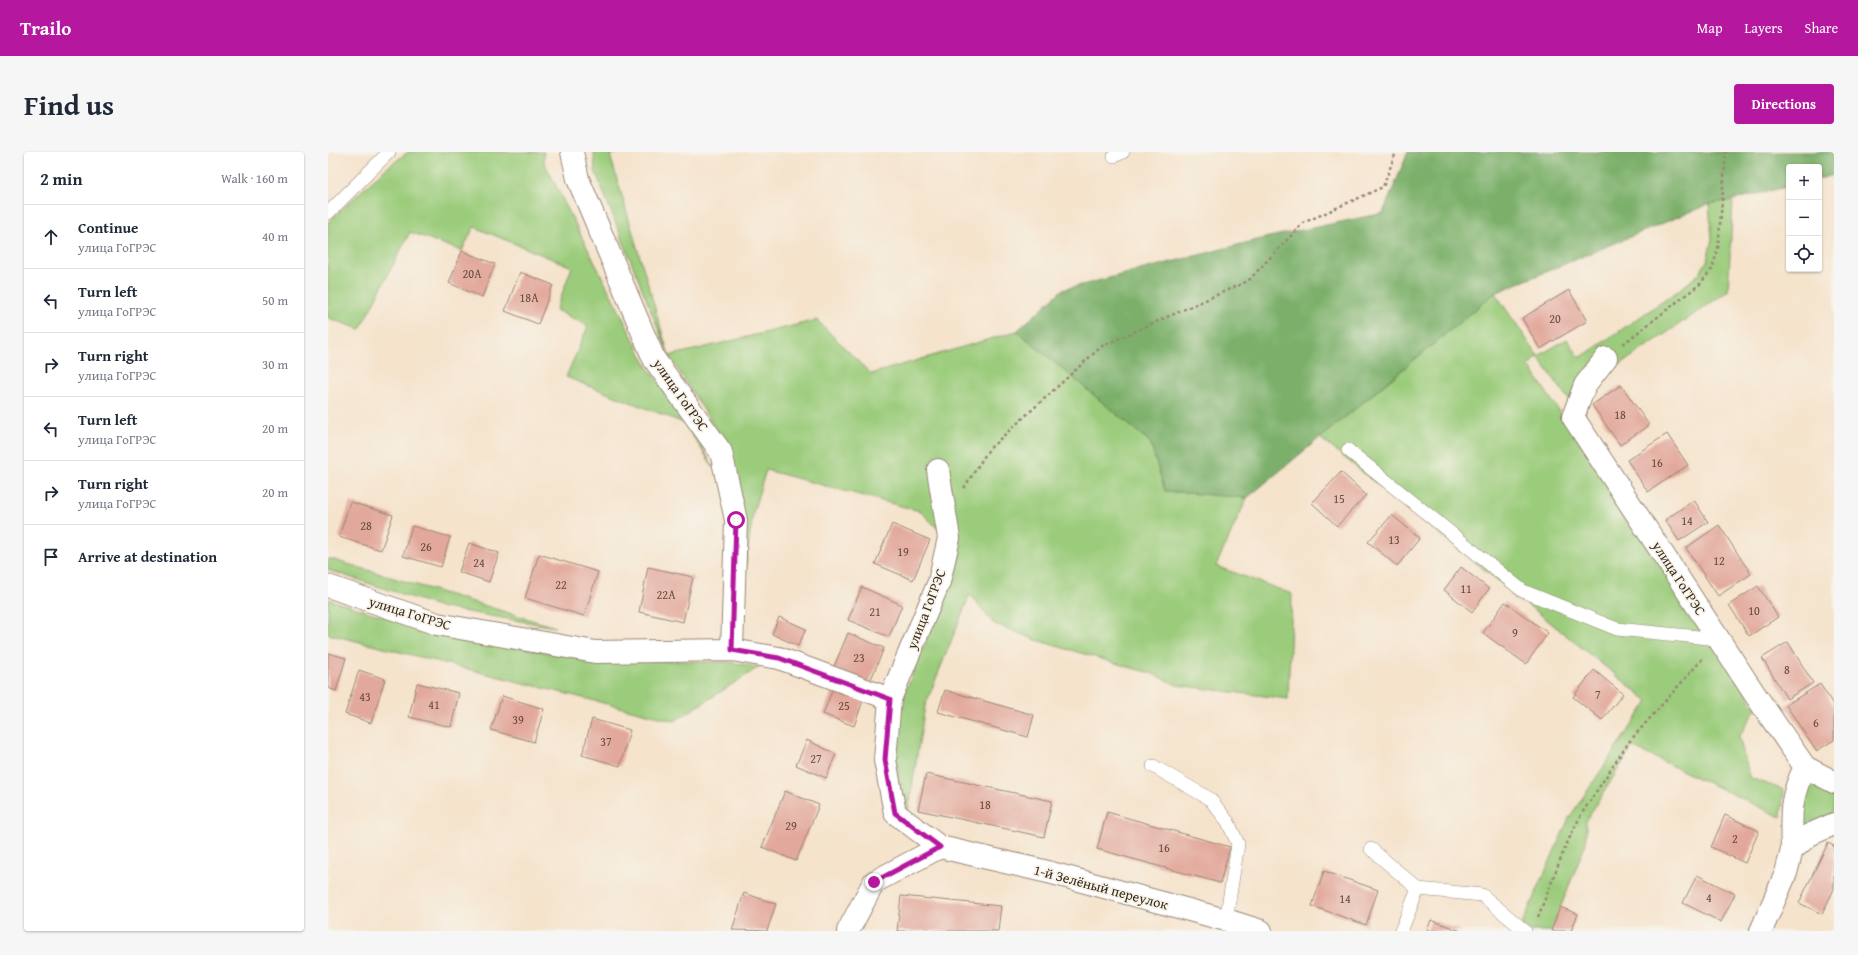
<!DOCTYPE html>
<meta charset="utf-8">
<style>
body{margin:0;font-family:"Gentium Book Plus",serif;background:#f6f6f7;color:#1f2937}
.controls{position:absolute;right:12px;top:12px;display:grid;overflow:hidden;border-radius:4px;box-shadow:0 1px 3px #0004}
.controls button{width:36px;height:36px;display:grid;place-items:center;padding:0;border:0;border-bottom:1px solid #e0e1e3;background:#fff;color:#1f2937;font:20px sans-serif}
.stop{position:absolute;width:12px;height:12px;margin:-9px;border:3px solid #b5179e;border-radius:50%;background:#fff}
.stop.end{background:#b5179e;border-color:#fff;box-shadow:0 1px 4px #0008}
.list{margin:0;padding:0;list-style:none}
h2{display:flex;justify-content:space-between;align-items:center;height:52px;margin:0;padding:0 16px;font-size:17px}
h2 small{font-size:13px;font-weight:400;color:#747a83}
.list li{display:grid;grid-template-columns:26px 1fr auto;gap:12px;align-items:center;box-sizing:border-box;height:64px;padding:0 16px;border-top:1px solid #e0e1e3}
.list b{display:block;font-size:15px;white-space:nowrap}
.list p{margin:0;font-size:13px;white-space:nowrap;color:#747a83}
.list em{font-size:13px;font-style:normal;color:#747a83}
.icon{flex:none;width:22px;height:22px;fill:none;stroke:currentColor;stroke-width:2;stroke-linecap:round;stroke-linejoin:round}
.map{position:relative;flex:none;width:1506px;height:779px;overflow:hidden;border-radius:4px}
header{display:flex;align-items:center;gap:24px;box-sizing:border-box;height:56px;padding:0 20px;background:#b5179e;color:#fff}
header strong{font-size:19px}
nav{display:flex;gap:22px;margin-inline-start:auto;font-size:14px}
.intro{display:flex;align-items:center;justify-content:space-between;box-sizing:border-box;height:96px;padding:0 24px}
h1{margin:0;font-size:28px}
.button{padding:10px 18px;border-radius:4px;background:#b5179e;color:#fff;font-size:14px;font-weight:700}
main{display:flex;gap:24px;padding:0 24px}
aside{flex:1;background:#fff;border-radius:4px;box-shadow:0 1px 3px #0004}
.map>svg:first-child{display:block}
.green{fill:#9bcc7b;stroke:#6b7b4c}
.forest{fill:#7cb06b;stroke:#5c6d44}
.building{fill:#e2a89b}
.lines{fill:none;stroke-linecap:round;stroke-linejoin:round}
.lane-casing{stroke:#988675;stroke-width:14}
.street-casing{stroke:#988675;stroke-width:24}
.path{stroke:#988675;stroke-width:2.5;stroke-dasharray:3 3;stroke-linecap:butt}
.lane{stroke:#fff;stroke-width:13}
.street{stroke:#fff;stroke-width:22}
.route{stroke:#b5179e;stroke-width:5}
.labels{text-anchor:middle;stroke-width:3.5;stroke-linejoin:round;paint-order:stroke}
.number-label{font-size:12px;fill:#654a3d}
.street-label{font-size:14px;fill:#3b2a1e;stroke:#f7f3e8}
</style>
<header>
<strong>Trailo</strong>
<nav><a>Map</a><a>Layers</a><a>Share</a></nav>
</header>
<div class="intro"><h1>Find us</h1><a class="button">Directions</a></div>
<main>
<aside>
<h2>2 min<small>Walk · 160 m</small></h2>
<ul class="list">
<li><svg class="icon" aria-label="ahead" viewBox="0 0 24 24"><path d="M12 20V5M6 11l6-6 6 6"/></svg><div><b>Continue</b><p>улица ГоГРЭС</p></div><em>40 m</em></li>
<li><svg class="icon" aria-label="left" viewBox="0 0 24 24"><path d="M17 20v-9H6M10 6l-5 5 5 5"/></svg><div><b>Turn left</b><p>улица ГоГРЭС</p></div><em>50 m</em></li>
<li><svg class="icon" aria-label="right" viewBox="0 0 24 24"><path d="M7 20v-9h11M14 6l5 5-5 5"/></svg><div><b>Turn right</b><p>улица ГоГРЭС</p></div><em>30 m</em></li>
<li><svg class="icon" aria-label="left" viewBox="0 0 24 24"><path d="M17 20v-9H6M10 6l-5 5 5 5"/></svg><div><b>Turn left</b><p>улица ГоГРЭС</p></div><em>20 m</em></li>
<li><svg class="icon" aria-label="right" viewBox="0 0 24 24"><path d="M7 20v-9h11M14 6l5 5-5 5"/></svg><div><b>Turn right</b><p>улица ГоГРЭС</p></div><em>20 m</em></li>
<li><svg class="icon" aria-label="arrive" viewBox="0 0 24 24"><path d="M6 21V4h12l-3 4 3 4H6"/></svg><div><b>Arrive at destination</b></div></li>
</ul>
</aside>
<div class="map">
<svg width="1506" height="779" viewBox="0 0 1506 779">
<rect width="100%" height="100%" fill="#f7f3e8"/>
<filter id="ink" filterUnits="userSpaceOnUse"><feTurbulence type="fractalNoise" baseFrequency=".025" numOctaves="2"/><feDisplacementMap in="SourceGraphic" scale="8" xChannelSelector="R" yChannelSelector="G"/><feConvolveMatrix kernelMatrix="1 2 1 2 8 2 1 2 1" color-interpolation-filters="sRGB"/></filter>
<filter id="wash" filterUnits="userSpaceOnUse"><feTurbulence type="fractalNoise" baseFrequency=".012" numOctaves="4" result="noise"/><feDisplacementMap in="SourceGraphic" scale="16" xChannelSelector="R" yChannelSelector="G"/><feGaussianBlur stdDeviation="0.9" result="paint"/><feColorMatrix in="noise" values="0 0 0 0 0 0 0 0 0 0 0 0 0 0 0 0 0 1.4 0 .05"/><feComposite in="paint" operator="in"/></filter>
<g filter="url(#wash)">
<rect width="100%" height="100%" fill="#f5e3cc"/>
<g class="green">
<path d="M80,0H216V10L320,216L359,268L386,316L356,271L238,225L260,174L228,158L244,115L146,75L134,99L82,80L32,177L0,166V70L56,18Z"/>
<path d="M266,0H292L282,3L341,204L489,168L543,222L689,179L822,290L837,339L919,346L888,414L964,442L960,547L849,533L825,522L708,488L665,471L642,442L597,554L580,660L575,655L567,607L573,550L620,436L614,381L592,359L438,318L425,360L416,427L401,297L341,204L267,19Z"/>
<path d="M1405,48L1400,139L1268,229L1257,253V270L1210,205L1201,214L1428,556L1411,585L1422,626L1456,638L1453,665L1304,595L1258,669V691L1223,779H1191L1241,666L1320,549L992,286L1167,141L1210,204L1239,187L1252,206L1350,139L1371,122L1379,109L1384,87L1381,52Z"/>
<path d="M0,406L227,475L116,456L0,418Z"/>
<path d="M0,447L111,482L265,508L400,510L431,515L347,569L0,482Z"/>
<path d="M1483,629L1506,640V662L1471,680L1476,640Z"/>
</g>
<path class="forest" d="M1080,0H1506V23L1491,27V15H1461V34L1405,48L1381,52L1167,141L919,346L837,339L822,290L689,179L734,138L941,85L1055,61Z"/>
<g id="blocks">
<g class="building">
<path d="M134,99L167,112L154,145L121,131Z"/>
<path d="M192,120L225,133L210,172L177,159Z"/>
<path d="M1241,138L1259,169L1212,197L1194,166Z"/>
<path d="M1293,233L1321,273L1292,293L1264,253Z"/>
<path d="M1339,282L1360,313L1320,340L1299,308Z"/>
<path d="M1013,320L1038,343L1009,374L984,351Z"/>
<path d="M1366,348L1380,370L1351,389L1337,368Z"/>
<path d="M22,350L65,363L53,398L11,385Z"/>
<path d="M1064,363L1092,386L1069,414L1040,390Z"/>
<path d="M564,372L602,388L585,428L547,412Z"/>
<path d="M1391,373L1423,422L1390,444L1358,396Z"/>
<path d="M84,374L122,385L113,415L75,404Z"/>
<path d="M141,391L171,401L161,430L131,420Z"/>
<path d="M211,402L270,420L256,464L197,446Z"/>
<path d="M320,415L365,425L355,470L311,460Z"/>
<path d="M1133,415L1161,437L1144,460L1116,438Z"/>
<path d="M1430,434L1450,465L1421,484L1401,453Z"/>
<path d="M534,435L574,453L561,485L520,468Z"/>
<path d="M1177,450L1220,481L1198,512L1155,481Z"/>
<path d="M451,465L478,477L470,494L444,482Z"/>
<path d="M520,481L556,496L541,532L505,517Z"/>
<path d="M1460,490L1485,531L1459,547L1434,506Z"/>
<path d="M0,501L18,506L8,539L0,536Z"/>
<path d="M31,518L57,527L43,571L17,562Z"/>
<path d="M1266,518L1295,542L1274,568L1245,545Z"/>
<path d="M89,531L131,541L123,575L81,565Z"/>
<path d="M1492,532L1506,554V588L1488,599L1458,553Z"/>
<path d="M506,534L536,546L526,574L495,562Z"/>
<path d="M617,538L706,563L700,585L610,560Z"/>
<path d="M174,544L216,557L206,590L163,578Z"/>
<path d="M264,567L302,578L292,614L254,603Z"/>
<path d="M479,588L508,602L498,626L468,613Z"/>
<path d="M598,622L724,649L716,685L590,658Z"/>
<path d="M457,639L491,653L468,709L434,695Z"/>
<path d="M779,660L902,695L892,731L769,697Z"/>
<path d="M1397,663L1431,679L1417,711L1383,695Z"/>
<path d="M1500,691L1506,694V737L1494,762L1471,751Z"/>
<path d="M996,719L1050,738L1038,773L984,754Z"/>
<path d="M1369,723L1407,742L1393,770L1355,751Z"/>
<path d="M416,741L448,752L439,779L404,778Z"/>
<path d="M573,744L673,754L670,779H569Z"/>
<path d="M1232,755L1250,762L1243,779H1223Z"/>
<path d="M1103,768L1133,779H1099Z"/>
</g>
</g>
</g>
<g filter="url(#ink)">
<use href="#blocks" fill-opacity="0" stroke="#988675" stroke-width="1"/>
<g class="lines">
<g class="lane-casing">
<g id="lane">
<path d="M786,4L795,0"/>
<path d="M0,61L61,0"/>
<path d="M1020,298L1195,439L1289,477L1391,487"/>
<path d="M825,614L882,647L900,670L910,692L898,768"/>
<path d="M1043,697L1090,737L1073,779"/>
<path d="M1090,737L1154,743L1197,779"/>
</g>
</g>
<g class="street-casing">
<g id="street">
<path d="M244,0L250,27L326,207L393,300L408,368L404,498"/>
<path d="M1278,206L1257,233L1245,265L1426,541L1477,615L1506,630"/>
<path d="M0,434L109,472L267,500L404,498L451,506L562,547L611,430L621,386L610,318"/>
<path d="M562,547L557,608L567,661L612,695L720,720L898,768L933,779"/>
<path d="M1464,698C1463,664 1461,646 1477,615"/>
<path d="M520,779L546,730L612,695"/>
<path d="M1433,779L1458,721L1464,698L1481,683L1506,672"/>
</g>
</g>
<g class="path">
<path d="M1295,192L1372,132L1384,117L1390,97L1398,0"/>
<path d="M636,336L661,297L774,194L920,129L975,71L1055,35L1068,0"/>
<path d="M1210,765L1238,693L1254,661L1301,590L1375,506"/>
</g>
<use href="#lane" class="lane"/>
<use href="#street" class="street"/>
</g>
</g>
<g class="lines" filter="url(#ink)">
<path class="route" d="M408,368L404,498L451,506L562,547L557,608L567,661L612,695L546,730"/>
</g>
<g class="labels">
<g class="number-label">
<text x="144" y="126">20А</text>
<text x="201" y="150">18А</text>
<text x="1227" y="171">20</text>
<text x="1292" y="267">18</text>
<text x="1329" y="315">16</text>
<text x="1011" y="351">15</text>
<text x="1359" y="373">14</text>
<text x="38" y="378">28</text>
<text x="1066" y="392">13</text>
<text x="98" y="399">26</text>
<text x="575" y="404">19</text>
<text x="1391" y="413">12</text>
<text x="151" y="415">24</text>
<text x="233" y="437">22</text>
<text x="1138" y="441">11</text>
<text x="338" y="447">22А</text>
<text x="1426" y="463">10</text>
<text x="547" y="464">21</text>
<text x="1187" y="485">9</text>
<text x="531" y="510">23</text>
<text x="1459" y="522">8</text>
<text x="1270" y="547">7</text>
<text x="37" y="549">43</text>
<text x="106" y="557">41</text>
<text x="516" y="558">25</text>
<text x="190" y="572">39</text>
<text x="1488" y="575">6</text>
<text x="278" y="594">37</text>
<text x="488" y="611">27</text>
<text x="657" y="657">18</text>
<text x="463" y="678">29</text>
<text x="1407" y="691">2</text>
<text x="836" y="700">16</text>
<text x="1381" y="750">4</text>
<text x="1017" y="751">14</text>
</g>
<g class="street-label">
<text transform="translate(353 243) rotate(55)" y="5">улица ГоГРЭС</text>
<text transform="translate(1351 426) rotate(57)" y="5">улица ГоГРЭС</text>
<text transform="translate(598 457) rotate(-69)" y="5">улица ГоГРЭС</text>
<text transform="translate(82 461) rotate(17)" y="5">улица ГоГРЭС</text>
<text transform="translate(773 735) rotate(15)" y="5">1-й Зелёный переулок</text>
</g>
</g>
</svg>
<div class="controls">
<button>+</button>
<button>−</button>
<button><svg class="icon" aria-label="locate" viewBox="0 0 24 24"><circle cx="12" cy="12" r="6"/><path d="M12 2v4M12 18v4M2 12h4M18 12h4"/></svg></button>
</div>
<div class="stop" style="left:408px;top:368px"></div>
<div class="stop end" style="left:546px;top:730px"></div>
</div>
</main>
